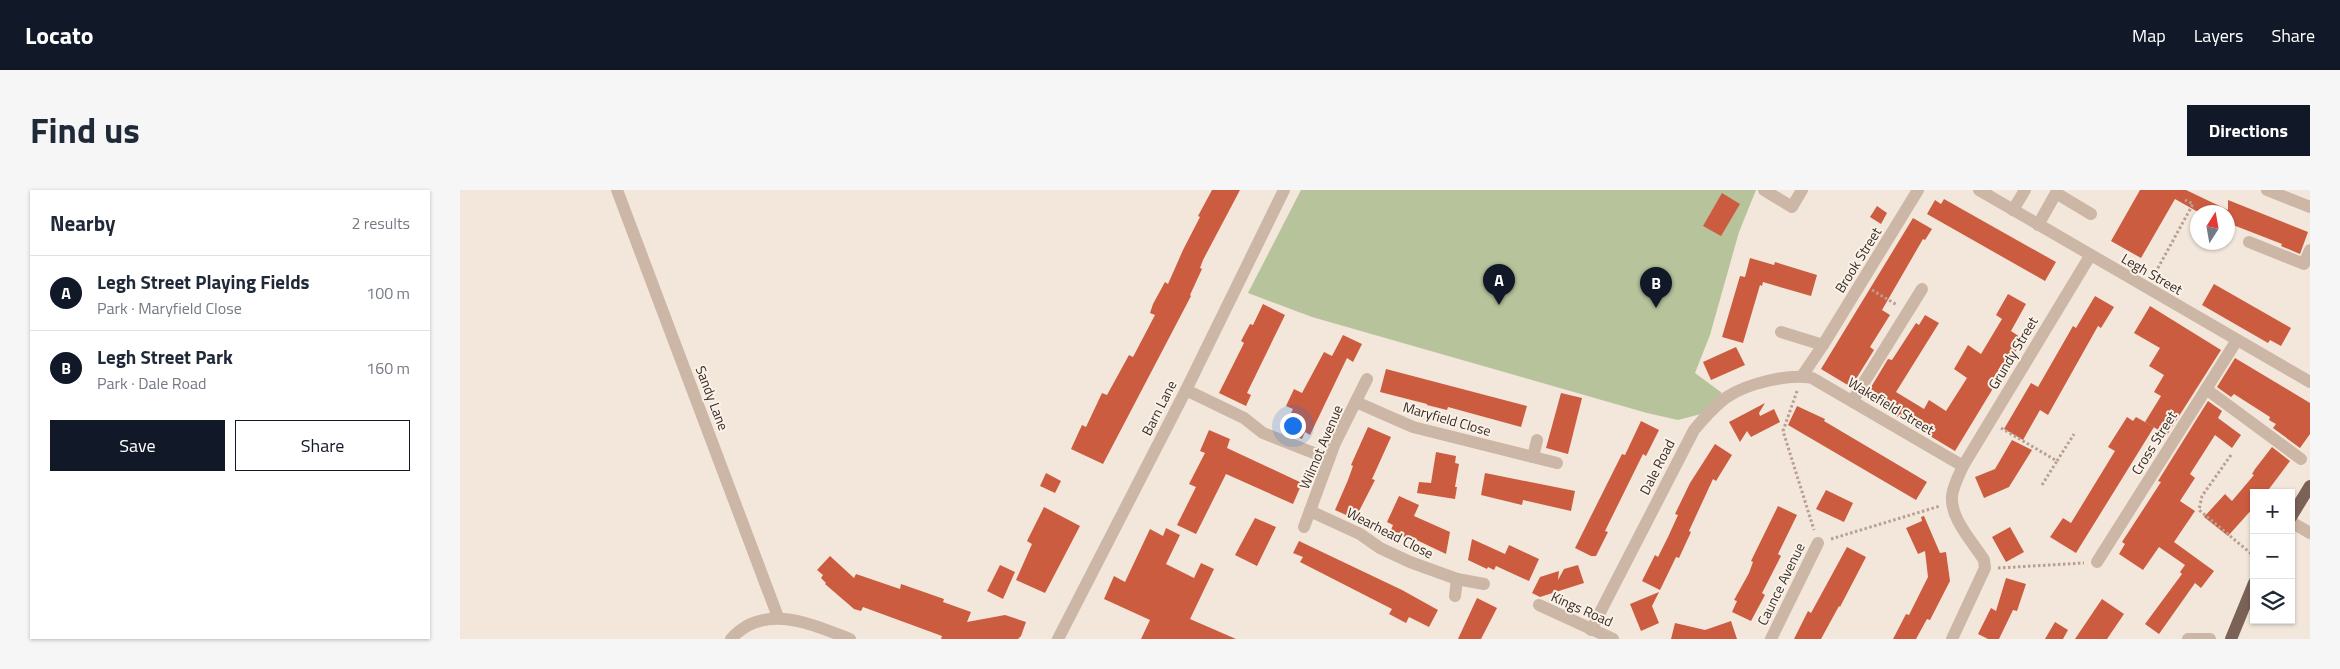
<!DOCTYPE html>
<meta charset="utf-8">
<style>
body{margin:0;font-family:"Titillium Web",sans-serif;background:#f6f6f7;color:#1f2937}
.controls{position:absolute;right:15px;bottom:15px;display:grid;overflow:hidden;border-radius:0px;box-shadow:0 1px 4px #0004}
.controls button{width:45px;height:45px;display:grid;place-items:center;padding:0;border:0;border-bottom:1px solid #e0e1e3;background:#fff;color:#1f2937;font:25px sans-serif}
.compass{position:absolute;left:1730px;top:15px;width:45px;height:45px;border-radius:50%;background:#fff;box-shadow:0 1px 4px #0004;rotate:11deg}
.you{position:absolute;left:832px;top:235px;width:18px;height:18px;margin:-12px;border:4px solid #fff;border-radius:50%;background:#1a73e8;box-shadow:0 0 0 8px #1a73e833}
.badge{display:grid;place-items:center;width:32px;height:32px;border-radius:50%;background:#111827;color:#fff;font-size:16px;font-weight:700}
.pin{position:absolute;translate:-50% -41px;filter:drop-shadow(0 1px 2px #0008)}
.pin::after{content:'';position:absolute;top:26px;width:18px;height:15px;background:inherit;clip-path:polygon(0 0,100% 0,50% 100%)}
.list{margin:0;padding:0;list-style:none}
h2{display:flex;justify-content:space-between;align-items:center;height:65px;margin:0;padding:0 20px;font-size:21px}
h2 small{font-size:16px;font-weight:400;color:#747a83}
.list li{display:grid;grid-template-columns:32px 1fr auto;gap:15px;align-items:center;box-sizing:border-box;height:75px;padding:0 20px;border-top:1px solid #e0e1e3}
.list b{display:block;font-size:19px;white-space:nowrap}
.list p{margin:0;font-size:16px;white-space:nowrap;color:#747a83}
.list em{font-size:16px;font-style:normal;color:#747a83}
.actions{display:flex;gap:10px;padding:15px 20px}
.actions a{flex:1;padding:11px 0;border:1px solid #111827;border-radius:0px;text-align:center;font-size:18px;color:#111827}
.actions .main{background:#111827;color:#fff}
.icon{flex:none;width:28px;height:28px;fill:none;stroke:currentColor;stroke-width:2;stroke-linecap:round;stroke-linejoin:round}
.map{position:relative;flex:none;width:1850px;height:449px;overflow:hidden;border-radius:0px}
header{display:flex;align-items:center;gap:30px;box-sizing:border-box;height:70px;padding:0 25px;background:#111827;color:#fff}
header strong{font-size:24px}
nav{display:flex;gap:28px;margin-inline-start:auto;font-size:18px}
.intro{display:flex;align-items:center;justify-content:space-between;box-sizing:border-box;height:120px;padding:0 30px}
h1{margin:0;font-size:35px}
.button{padding:12px 22px;border-radius:0px;background:#111827;color:#fff;font-size:18px;font-weight:700}
main{display:flex;gap:30px;padding:0 30px}
aside{flex:1;background:#fff;border-radius:0px;box-shadow:0 1px 4px #0004}
.map>svg:first-child{display:block}
.green{fill:#b7c39a}
.building{fill:#cc5c3f}
.lines{fill:none;stroke-linecap:round;stroke-linejoin:round}
.path{stroke:#b8a090;stroke-width:3;stroke-dasharray:2.5 2.5;stroke-linecap:butt}
.minor{stroke:#ccb6a6;stroke-width:12}
.major{stroke:#7a6257;stroke-width:12}
.labels{text-anchor:middle;stroke-width:4;stroke-linejoin:round;paint-order:stroke}
.street-label{font-size:14px;fill:#382c27;stroke:#faf1e7}
</style>
<header>
<strong>Locato</strong>
<nav><a>Map</a><a>Layers</a><a>Share</a></nav>
</header>
<div class="intro"><h1>Find us</h1><a class="button">Directions</a></div>
<main>
<aside>
<h2>Nearby<small>2 results</small></h2>
<ul class="list">
<li><span class="badge">A</span><div><b>Legh Street Playing Fields</b><p>Park · Maryfield Close</p></div><em>100 m</em></li>
<li><span class="badge">B</span><div><b>Legh Street Park</b><p>Park · Dale Road</p></div><em>160 m</em></li>
</ul>
<div class="actions"><a class="main">Save</a><a>Share</a></div>
</aside>
<div class="map">
<svg width="1850" height="449" viewBox="0 0 1850 449">
<rect width="100%" height="100%" fill="#f3e7db"/>
<path class="green" d="M841,0H1296L1279,42L1250,145L1235,183L1262,203L1241,224L1218,230L1187,223L852,127L788,103Z"/>
<g class="building">
<path d="M752,0H780L743,70L740,78L742,79L730,105L731,106L643,274L611,259L622,235L626,237L642,203L647,205L669,165L673,167L695,125L690,123L693,114L705,92L708,94L723,60L740,27L738,26Z"/>
<path d="M1680,0H1726L1768,20V10L1848,42L1840,64L1821,56L1822,54L1768,33V22H1738L1715,9L1681,68L1651,51Z"/>
<path d="M1262,3L1280,14L1261,46L1243,36Z"/>
<path d="M1484,9L1596,72L1585,91L1467,24L1475,10L1481,14Z"/>
<path d="M1417,16L1427,23L1421,34L1410,27Z"/>
<path d="M1453,28L1472,39L1465,50L1463,49L1422,120L1430,125L1410,157L1414,160L1391,197L1361,179Z"/>
<path d="M1290,68L1314,75L1315,72L1357,85L1351,106L1303,92L1302,96L1300,95L1283,153L1262,147L1280,86L1285,87Z"/>
<path d="M1754,94L1831,138L1821,156L1810,150L1808,153L1742,115Z"/>
<path d="M1548,104L1566,114L1551,141L1563,149L1495,261L1405,207L1428,169L1432,170L1456,133L1459,135L1465,125L1479,133L1436,202L1464,219L1469,210L1486,221L1507,188L1494,179L1508,155L1521,164L1542,129L1536,125Z"/>
<path d="M1635,106L1654,117L1641,138L1638,136L1588,225L1580,220L1563,250L1544,239L1571,193L1578,197L1613,136L1616,138Z"/>
<path d="M803,114L825,125L787,203L791,205L786,216L759,203L784,153L781,151L790,134L793,135Z"/>
<path d="M1690,116L1761,160L1707,245L1685,232L1701,206L1694,202L1704,185L1689,176L1700,158L1674,143Z"/>
<path d="M883,145L902,154L893,172L887,168L850,245L845,242L842,249L823,240L833,219L826,216L834,199L842,203L864,162L872,166Z"/>
<path d="M1276,157L1285,175L1251,190L1243,172Z"/>
<path d="M1775,168L1850,213V244L1840,258L1813,238L1816,234L1809,230L1810,227L1774,204L1771,207L1757,197Z"/>
<path d="M926,179L1067,216L1061,237L988,217L987,220L967,215V214L920,202Z"/>
<path d="M1101,203L1122,208L1108,264L1086,258Z"/>
<path d="M1748,211L1762,221L1758,228L1781,245L1772,258L1755,245L1730,284L1735,288L1720,311L1735,321L1714,352L1754,381L1741,398L1735,393L1699,444L1685,434L1722,384L1720,382L1725,375L1699,357L1683,380L1659,364L1665,354L1662,352L1701,292L1698,291Z"/>
<path d="M1305,213L1299,223L1300,226L1314,219L1320,232L1291,247L1287,241L1280,252L1269,232Z"/>
<path d="M1337,216L1365,229L1364,231L1467,292L1456,310L1328,235Z"/>
<path d="M1667,227L1673,231L1676,227L1694,237L1616,363L1590,347L1603,328L1611,333L1655,261L1648,257Z"/>
<path d="M1181,231L1199,240L1186,266L1183,264L1145,341L1148,342L1136,366H1131L1115,358L1162,264L1165,265Z"/>
<path d="M908,237L931,247L912,289L915,290L895,329L875,320L888,290L893,276L891,275Z"/>
<path d="M749,240L770,249L767,258L842,293L833,314L766,284L736,344L717,335L736,297L729,294L745,263L740,261Z"/>
<path d="M1552,250L1572,260L1549,297L1524,308L1515,287L1535,279Z"/>
<path d="M1255,254L1272,265L1256,291L1253,289L1229,341L1231,342L1219,368L1216,367L1200,400L1182,391L1195,365L1198,367L1208,347L1218,325L1215,324L1230,293Z"/>
<path d="M1812,257L1830,271L1806,303H1794V317L1768,346L1744,327L1765,304L1772,311L1794,285L1792,284L1795,279Z"/>
<path d="M976,262L996,266L995,273L999,274L995,297H997L995,309L957,303L959,292L971,293Z"/>
<path d="M586,283L601,291L595,303L580,296Z"/>
<path d="M1025,283L1115,301L1111,321L1063,310L1062,315L1021,305Z"/>
<path d="M1366,300L1393,313L1384,332L1356,319Z"/>
<path d="M939,306L959,315L954,326L990,342L986,364L946,345L945,347L931,340L933,335L927,332Z"/>
<path d="M1318,316L1337,325L1318,364L1321,366L1302,403L1305,405L1291,431L1272,422L1277,411L1274,410L1289,383L1293,372L1291,371Z"/>
<path d="M584,317L620,336L585,403L556,390L572,354L567,351Z"/>
<path d="M1464,326L1480,363L1486,362L1490,391L1470,430L1467,429L1456,449H1433L1446,424L1449,425L1468,387L1465,361L1458,364L1446,338L1462,331L1461,327Z"/>
<path d="M795,328L816,337L797,376L775,365Z"/>
<path d="M1550,337L1564,362L1546,372L1532,347Z"/>
<path d="M706,338L720,345L706,374L734,388L741,373L754,379L730,429L776,449H681L690,430L644,409L654,386L665,392L690,339L703,346Z"/>
<path d="M1012,349L1045,364L1049,355L1079,369L1069,391L1036,376L1034,380L1028,377L1027,379L1008,370Z"/>
<path d="M839,351L942,400L978,420L969,437L949,427L946,433L929,424L932,419L840,372L843,367L833,363Z"/>
<path d="M1387,357L1406,367L1380,417L1379,416L1361,449H1334L1348,421L1351,423Z"/>
<path d="M370,366L394,388L396,384L440,399L441,394L484,409L483,412L511,422L507,432L545,425L566,432L561,446L558,449H481L482,446L403,417L401,421L394,419L365,394L366,393L361,388L363,385L357,380Z"/>
<path d="M540,375L555,382L543,409L527,401Z"/>
<path d="M1118,375L1124,393L1080,407L1072,403L1080,387L1099,381L1098,390L1104,379Z"/>
<path d="M1546,388L1566,394L1557,421L1553,420L1539,449H1528L1518,444L1531,418L1536,421Z"/>
<path d="M1199,402L1192,416L1199,433L1181,441L1170,414Z"/>
<path d="M1017,408L1037,418L1021,449H998Z"/>
<path d="M1642,409L1664,424L1647,449H1615Z"/>
<path d="M1271,431L1277,449H1211L1215,433L1245,440Z"/>
<path d="M1595,432L1608,440L1603,449H1585Z"/>
</g>
<g class="lines">
<g class="path">
<path d="M1693,87L1733,14L1725,10"/>
<path d="M1412,100L1437,115"/>
<path d="M1337,201L1323,241L1354,340"/>
<path d="M1541,238L1597,271L1614,244"/>
<path d="M1771,265L1742,306L1739,320L1794,366"/>
<path d="M1582,295L1597,271"/>
<path d="M1371,349L1480,316"/>
<path d="M1538,378L1624,373"/>
</g>
<g class="minor">
<path d="M157,0L318,427"/>
<path d="M1304,0L1332,17L1342,0"/>
<path d="M1519,0L1850,192"/>
<path d="M1807,0L1850,17"/>
<path d="M1553,20L1565,0"/>
<path d="M1578,35L1596,3L1631,24"/>
<path d="M1789,52L1844,74L1850,60"/>
<path d="M1321,142L1363,155"/>
<path d="M1342,186L1363,155L1458,0"/>
<path d="M1746,199L1841,269"/>
<path d="M726,200L784,228L803,243L869,269"/>
<path d="M1393,210L1462,99"/>
<path d="M896,212L953,237L1097,273"/>
<path d="M1073,267L1077,250"/>
<path d="M850,321L900,344L920,358L950,372L997,389L1024,394"/>
<path d="M1831,332L1850,343"/>
<path d="M844,337L875,253L907,189"/>
<path d="M1637,372L1777,150"/>
<path d="M995,406L997,389"/>
<path d="M1079,415L1153,449"/>
<path d="M1131,440L1234,240C1244,228 1254,216 1267,207C1286,194 1329,183 1352,188L1503,276"/>
<path d="M271,449C304,412 351,434 390,449"/>
<path d="M598,449L726,200L824,0"/>
<path d="M1311,449L1358,353"/>
<path d="M1492,449L1525,378L1524,370C1513,352 1490,329 1492,306C1493,296 1499,285 1503,276L1630,66"/>
<path d="M1728,449H1750"/>
</g>
<g class="major">
<path d="M1831,327L1850,296"/>
<path d="M1771,449L1794,393"/>
</g>
</g>
<g class="labels">
<g class="street-label">
<text transform="translate(1398 70) rotate(-58)" y="5">Brook Street</text>
<text transform="translate(1692 84) rotate(30)" y="5">Legh Street</text>
<text transform="translate(1553 163) rotate(-59)" y="5">Grundy Street</text>
<text transform="translate(252 208) rotate(69)" y="5">Sandy Lane</text>
<text transform="translate(1431 216) rotate(31)" y="5">Wakefield Street</text>
<text transform="translate(699 218) rotate(-63)" y="5">Barn Lane</text>
<text transform="translate(987 229) rotate(16)" y="5">Maryfield Close</text>
<text transform="translate(1694 253) rotate(-58)" y="5">Cross Street</text>
<text transform="translate(861 257) rotate(-67)" y="5">Wilmot Avenue</text>
<text transform="translate(1197 277) rotate(-63)" y="5">Dale Road</text>
<text transform="translate(930 343) rotate(27)" y="5">Wearhead Close</text>
<text transform="translate(1321 394) rotate(-64)" y="5">Caunce Avenue</text>
<text transform="translate(1122 419) rotate(24)" y="5">Kings Road</text>
</g>
</g>
</svg>
<div class="controls">
<button>+</button>
<button>−</button>
<button><svg class="icon" aria-label="layers" viewBox="0 0 24 24"><path d="M12 4l9 5-9 5-9-5zM3 14l9 5 9-5"/></svg></button>
</div>
<svg class="compass" viewBox="-18 -18 36 36"><path d="M0-13l5 13h-10z" fill="#e53935"/><path d="M0 13l5-13h-10z" fill="#747a83"/></svg>
<div class="you"></div>
<div class="pin badge" style="left:1039px;top:115px">A</div>
<div class="pin badge" style="left:1196px;top:118px">B</div>
</div>
</main>
